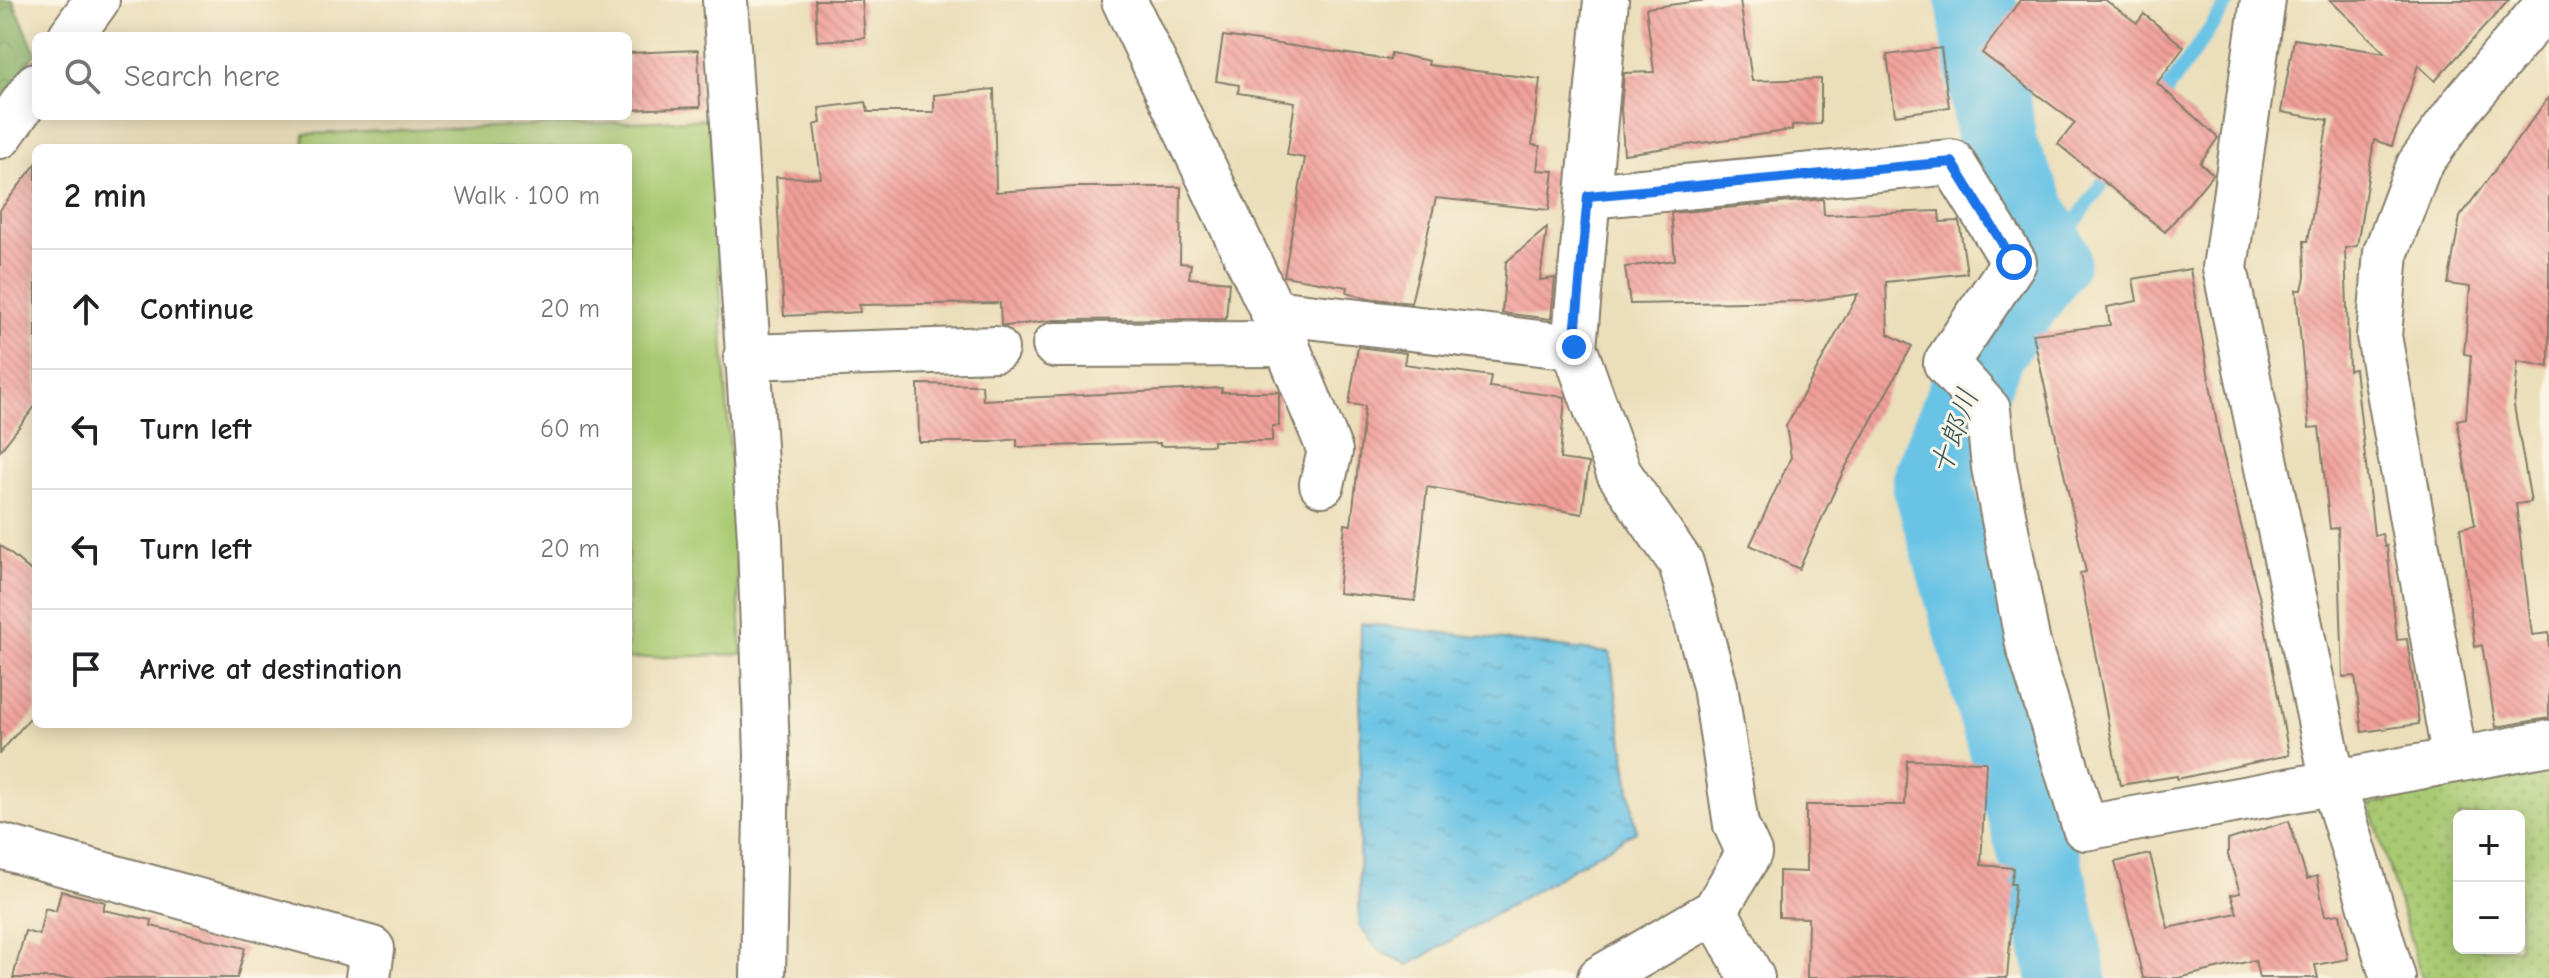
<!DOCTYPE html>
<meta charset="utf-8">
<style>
body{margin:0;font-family:"Comic Neue","Klee One",sans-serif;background:#f2f2f2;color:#202124}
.controls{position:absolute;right:24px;bottom:24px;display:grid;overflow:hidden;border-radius:12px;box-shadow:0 4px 20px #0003}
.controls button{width:72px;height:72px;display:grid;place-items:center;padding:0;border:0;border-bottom:2px solid #e0e0e0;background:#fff;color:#202124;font:40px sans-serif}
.stop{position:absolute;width:24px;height:24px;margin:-18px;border:6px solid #1a73e8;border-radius:50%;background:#fff}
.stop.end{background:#1a73e8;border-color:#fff;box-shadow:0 2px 8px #0008}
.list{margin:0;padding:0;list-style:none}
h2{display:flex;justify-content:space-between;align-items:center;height:104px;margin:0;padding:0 32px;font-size:34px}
h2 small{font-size:26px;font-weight:400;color:#757577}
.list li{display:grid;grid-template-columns:52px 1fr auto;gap:24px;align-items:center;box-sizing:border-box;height:120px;padding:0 32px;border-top:2px solid #e0e0e0}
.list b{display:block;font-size:30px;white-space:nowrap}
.list em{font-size:26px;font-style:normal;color:#757577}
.icon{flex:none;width:44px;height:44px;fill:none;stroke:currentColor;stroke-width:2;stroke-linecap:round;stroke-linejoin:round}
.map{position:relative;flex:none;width:2549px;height:978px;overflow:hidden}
.search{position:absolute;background:#fff;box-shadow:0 4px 20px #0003;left:32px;top:32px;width:600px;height:88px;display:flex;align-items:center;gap:20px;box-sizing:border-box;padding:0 28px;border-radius:12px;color:#757577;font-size:30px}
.panel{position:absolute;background:#fff;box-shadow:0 4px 20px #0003;left:32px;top:144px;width:600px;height:584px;border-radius:12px}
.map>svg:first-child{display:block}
.forest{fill:url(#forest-crowns);stroke:#516540;stroke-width:2}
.park{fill:url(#park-dots);stroke:#627347;stroke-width:2;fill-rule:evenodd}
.pitch{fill:#a9ca72;stroke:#627347;stroke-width:2}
.water{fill:url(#water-ripples);stroke:#427080;stroke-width:2}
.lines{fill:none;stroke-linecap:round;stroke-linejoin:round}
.stream{stroke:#67c3e5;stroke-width:14}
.river{stroke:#67c3e5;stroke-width:80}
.building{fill:url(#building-back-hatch)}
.minor-casing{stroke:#847d6b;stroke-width:48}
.minor{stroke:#fff;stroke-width:44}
.route{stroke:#1a73e8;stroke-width:10}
.labels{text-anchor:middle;stroke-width:6;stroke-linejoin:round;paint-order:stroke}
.water-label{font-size:30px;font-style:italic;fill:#365662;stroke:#fcf5e5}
</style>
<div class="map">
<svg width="2549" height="978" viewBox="0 0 2549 978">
<defs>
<pattern id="forest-crowns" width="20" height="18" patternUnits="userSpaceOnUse" patternTransform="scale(2)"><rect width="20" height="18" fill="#86ae64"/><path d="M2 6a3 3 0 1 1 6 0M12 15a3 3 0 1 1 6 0" fill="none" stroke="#6d8d52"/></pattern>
<pattern id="park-dots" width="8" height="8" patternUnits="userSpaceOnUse" patternTransform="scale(2)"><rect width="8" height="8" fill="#a9ca72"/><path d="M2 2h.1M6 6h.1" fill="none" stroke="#91ad62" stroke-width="1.8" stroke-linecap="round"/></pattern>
<pattern id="water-ripples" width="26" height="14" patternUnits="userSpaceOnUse" patternTransform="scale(2)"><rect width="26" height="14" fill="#67c3e5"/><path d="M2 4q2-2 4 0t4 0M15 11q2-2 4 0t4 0" fill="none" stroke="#59a7c4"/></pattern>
<pattern id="building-back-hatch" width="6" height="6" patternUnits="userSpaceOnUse" patternTransform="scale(2)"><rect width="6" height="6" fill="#f09f9a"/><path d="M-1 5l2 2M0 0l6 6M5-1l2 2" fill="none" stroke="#cd8884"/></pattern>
</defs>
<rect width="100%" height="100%" fill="#fcf5e5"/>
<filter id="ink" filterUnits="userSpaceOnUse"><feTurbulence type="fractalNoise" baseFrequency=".0125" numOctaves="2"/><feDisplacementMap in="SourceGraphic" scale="16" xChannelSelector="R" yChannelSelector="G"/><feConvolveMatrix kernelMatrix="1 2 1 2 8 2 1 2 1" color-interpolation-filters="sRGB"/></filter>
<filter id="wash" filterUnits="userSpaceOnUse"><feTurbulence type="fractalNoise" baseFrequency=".006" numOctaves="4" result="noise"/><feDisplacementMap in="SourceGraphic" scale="32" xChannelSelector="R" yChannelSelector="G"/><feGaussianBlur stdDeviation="1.8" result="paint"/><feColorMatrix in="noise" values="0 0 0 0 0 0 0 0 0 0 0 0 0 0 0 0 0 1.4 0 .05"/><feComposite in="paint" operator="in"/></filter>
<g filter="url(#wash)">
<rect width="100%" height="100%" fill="#ebdeba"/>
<path class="forest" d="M0,0H13L36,53L0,100Z"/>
<path class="park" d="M2549,767V978H2422L2370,805ZM2459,816H2519V948H2459Z"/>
<path class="pitch" d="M710,119L742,654L628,659V148H303L304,134Z"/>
<path class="water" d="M1361,623L1610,653L1636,831L1409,965L1379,951L1359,925Z"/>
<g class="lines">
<g class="stream">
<path d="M2157,105L2230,0"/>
<path d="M2050,258L2113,168"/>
</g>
<path class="river" d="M1976,0L1998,150L2050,258L1985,350L1932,482L2051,897L2067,978"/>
</g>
<g id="blocks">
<g class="building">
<path d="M815,0H862L865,38L817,41Z"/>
<path d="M1707,0H1740L1752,81L1821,79V124L1792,125V130L1624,154L1621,109L1624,73L1654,72L1646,8Z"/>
<path d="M2020,0H2105L2137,23L2144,14L2184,47L2157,83L2218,138L2200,163L2213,174L2165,232L2058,144L2075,123L1982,53Z"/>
<path d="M2330,0H2509L2435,81L2418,65L2392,146L2374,140L2357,246L2345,248L2349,370L2355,369L2374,535L2382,534L2385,547L2387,546L2397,640L2407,639L2419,724L2362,732L2355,676L2343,677L2338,528L2330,529L2319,427L2309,428L2296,290H2302L2305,277L2304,241H2308L2328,120L2281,112L2294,39L2385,53Z"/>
<path d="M1223,36L1390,60L1391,53L1429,61L1428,65L1540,79L1532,145L1540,146L1537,170L1554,171L1549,210L1436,198L1411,303L1366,298L1347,292L1348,287L1284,276L1305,158L1287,155L1295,102L1238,93L1239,85L1216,81Z"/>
<path d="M1941,48L1949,107L1895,115L1887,55Z"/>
<path d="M698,50L700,107L628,110V53Z"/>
<path d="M994,89L996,192L1075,187H1181L1180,263L1191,264L1189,278L1229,282L1226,319L1055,320L1006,326L1001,325L1000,303L859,305L860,312L784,316L776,177L821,178L814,125L821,123L819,108L866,102L868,112H934V95Z"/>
<path d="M2549,97V367L2518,361L2514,406L2531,502L2516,504L2532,635L2549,633V718L2496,727L2482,645L2475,647L2460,528L2475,525L2457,420L2466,418L2471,355L2464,354L2470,287L2448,284L2460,217Z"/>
<path d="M36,164V405L0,451V210Z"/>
<path d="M1823,199L1824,215L1939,211L1940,222L1959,221L1967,273L1886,282L1888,334L1912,346L1843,472L1799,569L1750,545L1791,457L1786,426L1858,294L1809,301L1630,304L1625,267L1675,260L1671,213Z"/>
<path d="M1547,228L1540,280L1555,278L1551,319L1502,313L1506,262Z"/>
<path d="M2190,269L2220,442L2260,600L2289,755L2177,779V776L2120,785L2080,573L2086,572L2033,334L2110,325L2107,307L2137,301L2133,279Z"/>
<path d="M1358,347L1406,353L1404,364L1491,376L1489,387L1565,397L1560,459L1589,463L1582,514L1427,487L1415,601L1338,593L1345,524L1351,525L1365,406L1349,404Z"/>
<path d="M918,384L982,385L983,400L1222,388L1221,392H1279V426H1272V441H1213V445L1160,446V443L1017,447V439L991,442H919Z"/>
<path d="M0,545L36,575V711L0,753Z"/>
<path d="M1907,760L1986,762L1981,865L2014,868L2011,884H2015L2007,978H1807L1808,918L1779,917V871L1806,872V805H1905Z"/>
<path d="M2289,821L2307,879L2317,876L2325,916L2340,914L2348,959L2315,965L2318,978H2259L2255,960L2178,978H2143L2115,862L2150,854L2168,928L2237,913L2231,895L2240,893L2228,855V840Z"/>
<path d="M61,891L105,902L103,910L152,920L151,926L245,948L237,978H13L25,931L39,935L45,908L56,911Z"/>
</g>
</g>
</g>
<g filter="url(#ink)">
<use href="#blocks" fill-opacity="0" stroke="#847d6b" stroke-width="2"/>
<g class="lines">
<g class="minor-casing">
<g id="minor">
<path d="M725,0L760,539L767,756L763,978"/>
<path d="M1124,0L1273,312L1330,451L1322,484"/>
<path d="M2263,0L2225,268L2333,782L2393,978"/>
<path d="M71,36L97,0"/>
<path d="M0,136L36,85"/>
<path d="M1588,196L1952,162L2014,262L1946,363L1988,410L1994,467L2028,644L2085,828L2549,743"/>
<path d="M1273,312L1574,347"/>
<path d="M1055,345L1287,344"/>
<path d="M746,357L996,349"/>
<path d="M2455,760L2379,336L2386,252L2419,165L2461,107L2549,2"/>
<path d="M0,846L372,949L368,978"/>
<path d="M1715,911L1752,978"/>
<path d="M1600,978L1715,911L1749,853L1736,825L1715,686L1681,563L1619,473L1574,347L1606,0"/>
</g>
</g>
<use href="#minor" class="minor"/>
</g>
</g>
<g class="lines" filter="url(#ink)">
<path class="route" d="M1574,347L1588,196L1952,162L2014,262"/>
</g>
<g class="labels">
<g class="water-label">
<text transform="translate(1954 432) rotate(-70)" y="10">十郎川</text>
</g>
</g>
</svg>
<div class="controls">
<button>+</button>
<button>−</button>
</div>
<div class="stop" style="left:2014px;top:262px"></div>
<div class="stop end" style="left:1574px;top:347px"></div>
<div class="search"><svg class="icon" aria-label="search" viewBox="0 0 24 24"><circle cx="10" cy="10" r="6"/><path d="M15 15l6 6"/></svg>Search here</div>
<section class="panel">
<h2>2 min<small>Walk · 100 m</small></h2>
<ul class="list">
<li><svg class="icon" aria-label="ahead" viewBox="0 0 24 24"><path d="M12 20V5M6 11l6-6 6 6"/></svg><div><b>Continue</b></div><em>20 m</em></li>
<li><svg class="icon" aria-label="left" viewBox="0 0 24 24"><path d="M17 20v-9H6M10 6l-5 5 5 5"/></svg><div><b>Turn left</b></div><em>60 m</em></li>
<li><svg class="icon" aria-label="left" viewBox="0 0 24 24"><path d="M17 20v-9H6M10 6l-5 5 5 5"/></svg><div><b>Turn left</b></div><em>20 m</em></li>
<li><svg class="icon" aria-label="arrive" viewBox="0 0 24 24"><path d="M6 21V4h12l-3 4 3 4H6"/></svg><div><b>Arrive at destination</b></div></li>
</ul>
</section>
</div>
